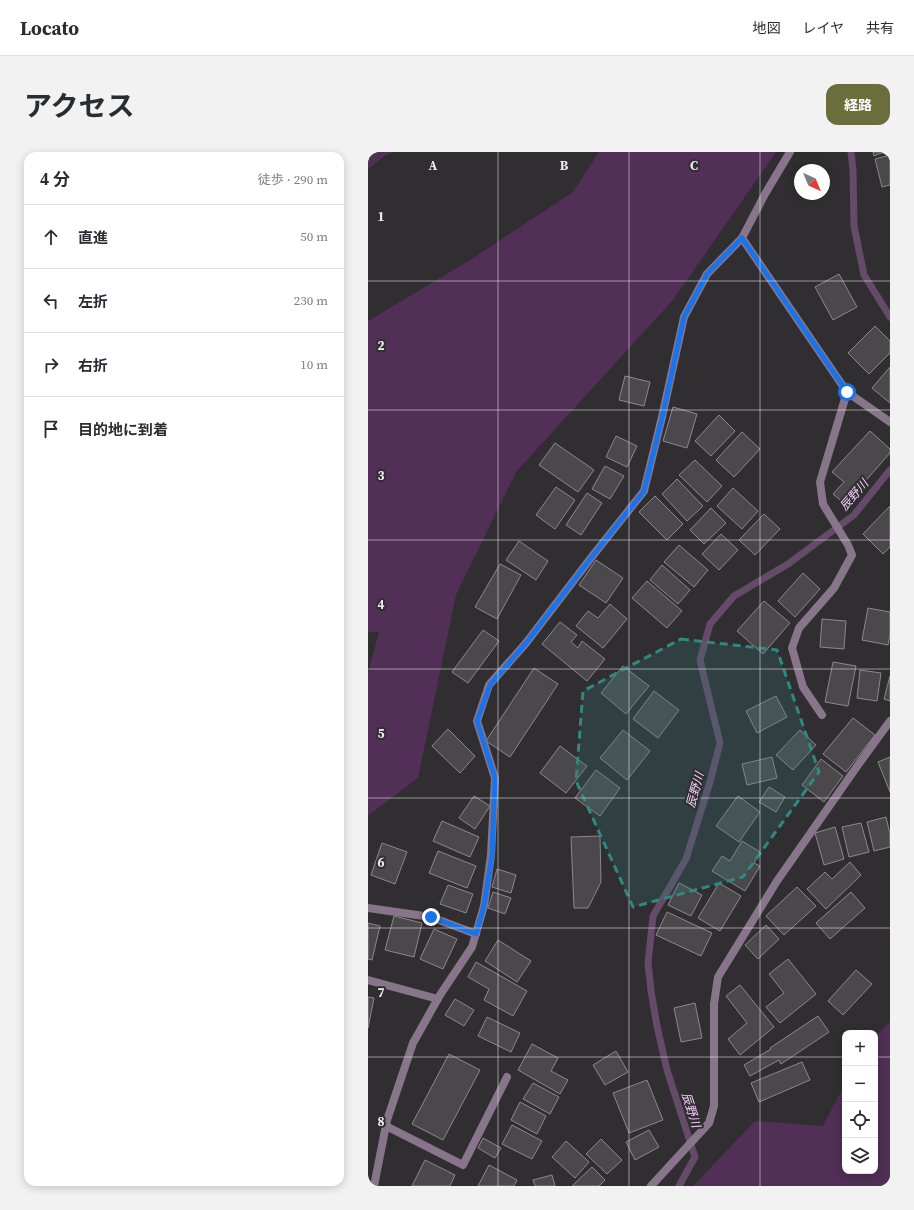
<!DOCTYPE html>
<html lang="ja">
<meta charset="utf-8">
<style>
body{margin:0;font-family:"Source Serif 4","Noto Sans JP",serif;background:#f2f2f3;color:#2b2b33}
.controls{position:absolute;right:12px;bottom:12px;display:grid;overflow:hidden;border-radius:8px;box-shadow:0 2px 10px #0003}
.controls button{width:36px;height:36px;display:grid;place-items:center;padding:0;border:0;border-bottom:1px solid #e1e1e2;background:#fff;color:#2b2b33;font:20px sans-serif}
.compass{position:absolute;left:426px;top:12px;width:36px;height:36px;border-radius:50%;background:#fff;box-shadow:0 2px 10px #0003;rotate:136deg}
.stop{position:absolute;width:12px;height:12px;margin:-9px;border:3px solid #1a73e8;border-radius:50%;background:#fff}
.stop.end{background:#1a73e8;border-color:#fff;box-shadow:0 1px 4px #0008}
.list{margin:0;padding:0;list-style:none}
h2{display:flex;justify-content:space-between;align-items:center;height:52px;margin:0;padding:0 16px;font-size:17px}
h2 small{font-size:13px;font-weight:400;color:#7c7c81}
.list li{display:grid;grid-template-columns:26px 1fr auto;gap:12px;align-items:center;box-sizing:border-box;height:64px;padding:0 16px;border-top:1px solid #e1e1e2}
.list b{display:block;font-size:15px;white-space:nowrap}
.list em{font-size:13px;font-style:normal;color:#7c7c81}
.icon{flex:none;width:22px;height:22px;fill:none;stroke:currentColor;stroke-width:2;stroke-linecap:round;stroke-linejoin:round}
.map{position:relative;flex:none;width:522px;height:1034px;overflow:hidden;border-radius:12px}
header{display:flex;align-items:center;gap:24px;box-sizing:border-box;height:56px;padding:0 20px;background:#fff;border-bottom:1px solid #e1e1e2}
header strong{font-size:19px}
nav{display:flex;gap:22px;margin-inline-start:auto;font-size:14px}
.intro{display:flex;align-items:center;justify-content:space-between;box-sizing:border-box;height:96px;padding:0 24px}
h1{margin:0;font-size:28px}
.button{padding:10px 18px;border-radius:12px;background:#6b6e3c;color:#fff;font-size:14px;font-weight:700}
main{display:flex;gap:24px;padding:0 24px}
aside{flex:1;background:#fff;border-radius:12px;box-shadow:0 2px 10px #0003}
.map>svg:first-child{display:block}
.green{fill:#512f56}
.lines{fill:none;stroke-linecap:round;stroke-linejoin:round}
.stream{stroke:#654a69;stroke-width:7}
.building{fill:#4a484a;stroke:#8b898c}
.lane{stroke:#88758b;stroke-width:8}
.street{stroke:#88758b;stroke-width:8}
.route{stroke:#1a73e8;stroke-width:5}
.marked{fill:#308881;fill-opacity:0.2;stroke:#308881;stroke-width:3;stroke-dasharray:8 5;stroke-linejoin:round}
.grid{fill:none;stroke:#ecebec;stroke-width:1;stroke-opacity:0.55}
.labels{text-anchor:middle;stroke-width:4;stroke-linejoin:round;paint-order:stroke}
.water-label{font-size:12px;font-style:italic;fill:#f6d0fb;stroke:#302e31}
.grid-label{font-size:13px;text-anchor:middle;font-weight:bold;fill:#ecebec;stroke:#302e31;stroke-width:4;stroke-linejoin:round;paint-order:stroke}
</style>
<header>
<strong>Locato</strong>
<nav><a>地図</a><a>レイヤ</a><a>共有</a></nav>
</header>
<div class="intro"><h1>アクセス</h1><a class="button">経路</a></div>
<main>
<aside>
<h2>4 分<small>徒歩 · 290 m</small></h2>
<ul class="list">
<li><svg class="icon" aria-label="ahead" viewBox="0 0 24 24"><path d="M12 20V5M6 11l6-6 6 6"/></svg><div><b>直進</b></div><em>50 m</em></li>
<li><svg class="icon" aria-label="left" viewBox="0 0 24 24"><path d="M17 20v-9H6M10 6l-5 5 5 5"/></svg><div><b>左折</b></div><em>230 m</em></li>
<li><svg class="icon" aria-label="right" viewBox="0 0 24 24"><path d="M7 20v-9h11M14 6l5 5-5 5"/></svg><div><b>右折</b></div><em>10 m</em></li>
<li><svg class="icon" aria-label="arrive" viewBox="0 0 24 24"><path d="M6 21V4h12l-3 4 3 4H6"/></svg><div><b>目的地に到着</b></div></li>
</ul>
</aside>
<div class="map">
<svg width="522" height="1034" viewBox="0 0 522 1034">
<rect width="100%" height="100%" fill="#302e31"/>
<g class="green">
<path d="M0,0H26L18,3L0,17Z"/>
<path d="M231,0H408L305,148L148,320L88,443L50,626L1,663H0V521L11,480H0V169L107,105L205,40Z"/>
<path d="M522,870V1034H325L387,969L455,974L477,932V1019H507V884Z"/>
</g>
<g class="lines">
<g class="stream">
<path d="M483,0L485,18L486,74L496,123L522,165"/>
<path d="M311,1034L327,1005L299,918L289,874L283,839L280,811L285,764L318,707L342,630L352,591L332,508L342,472L366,444L420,412L486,363L522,318"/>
</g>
</g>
<g class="building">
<path d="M505,0H516L506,4Z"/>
<path d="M522,3V33L514,35L507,7Z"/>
<path d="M471,122L489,155L465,168L447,135Z"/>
<path d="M507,174L522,189V201L501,222L480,201Z"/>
<path d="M522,215V251L504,236Z"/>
<path d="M257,224L282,230L276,254L251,248Z"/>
<path d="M305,255L329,262L319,296L295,289Z"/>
<path d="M351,263L367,279L343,304L327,289Z"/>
<path d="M502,279L522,297V301L477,352L465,342L476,330L464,320Z"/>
<path d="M374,280L392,297L366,325L348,308Z"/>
<path d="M248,284L269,294L259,315L238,305Z"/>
<path d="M187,291L226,318L210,340L171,313Z"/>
<path d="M327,308L354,334L339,350L311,323Z"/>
<path d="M237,314L256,324L242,347L224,337Z"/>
<path d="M309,327L335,354L319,369L294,342Z"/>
<path d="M188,335L207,348L187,377L168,363Z"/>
<path d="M365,336L390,359L374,377L349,354Z"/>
<path d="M219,341L234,351L213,383L198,373Z"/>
<path d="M287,344L315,372L299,388L271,360Z"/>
<path d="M522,354V395L515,402L495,382Z"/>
<path d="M343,356L358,371L336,392L322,378Z"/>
<path d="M396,362L412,377L387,403L371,388Z"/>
<path d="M353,382L370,398L351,418L334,402Z"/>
<path d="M151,389L180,409L168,428L138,408Z"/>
<path d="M311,393L340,418L326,435L296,410Z"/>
<path d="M228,408L255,426L238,451L211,433Z"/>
<path d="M132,412L153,423L129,467L107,455Z"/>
<path d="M294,413L322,438L310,452L282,428Z"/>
<path d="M435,421L452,437L427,465L410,449Z"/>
<path d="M279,429L314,459L299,476L264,446Z"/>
<path d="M396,449L422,471L395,502L369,479Z"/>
<path d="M242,452L259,467L235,496L208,474L220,459L230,466Z"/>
<path d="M500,456L522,460V482L520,493L494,488Z"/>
<path d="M454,467L478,469L476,497L452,495Z"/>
<path d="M192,470L209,483L203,490L210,496L214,489L237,507L219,529L174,492Z"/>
<path d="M115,478L131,489L100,531L84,520Z"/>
<path d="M465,510L488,514L480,554L457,550Z"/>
<path d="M255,514L281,534L258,562L233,541Z"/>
<path d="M166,516L190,532L142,605L118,589Z"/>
<path d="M492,518L513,521L509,549L489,546Z"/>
<path d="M522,524V549L516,547Z"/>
<path d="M286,539L311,558L290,586L265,567Z"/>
<path d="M408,544L419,565L389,581L378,559Z"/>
<path d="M485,566L507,583L478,620L455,602Z"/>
<path d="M80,577L107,604L92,621L64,594Z"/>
<path d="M255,578L282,599L259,628L232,606Z"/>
<path d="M432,578L448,593L425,618L408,603Z"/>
<path d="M192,594L219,614L198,641L172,621Z"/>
<path d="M404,605L409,626L379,633L374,612Z"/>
<path d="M522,605V640L510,610Z"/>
<path d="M453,607L475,624L456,650L434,633Z"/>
<path d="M228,618L252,636L232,664L207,646Z"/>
<path d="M401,635L417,645L408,660L391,650Z"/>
<path d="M106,644L122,654L107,677L91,666Z"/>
<path d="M370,644L392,660L371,690L348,674Z"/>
<path d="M518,665L522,682V695L506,699L499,670Z"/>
<path d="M74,669L111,685L102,705L65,689Z"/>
<path d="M493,671L501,700L481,705L474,675Z"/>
<path d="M467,675L476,707L456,713L447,681Z"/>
<path d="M232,684L233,730L220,756H206L203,685Z"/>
<path d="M374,689L392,700L386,711L392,714L377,739L344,719L354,704L362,709Z"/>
<path d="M14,691L39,700L27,732L3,723Z"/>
<path d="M70,699L108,714L99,736L61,721Z"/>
<path d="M482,710L493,723L458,757L439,737L457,720L464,727Z"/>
<path d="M129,717L148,723L143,741L124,735Z"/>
<path d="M311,731L334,743L323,764L300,753Z"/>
<path d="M351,731L373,744L352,779L330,766Z"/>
<path d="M80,733L105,742L98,761L72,752Z"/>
<path d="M429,735L448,754L416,783L398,764Z"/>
<path d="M125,740L143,746L137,762L120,756Z"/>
<path d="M483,740L497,756L462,787L448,771Z"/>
<path d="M299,760L344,781L333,804L288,783Z"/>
<path d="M26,764L54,771L46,805L17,798Z"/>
<path d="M0,771L12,774L4,808L0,807Z"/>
<path d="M398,773L411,787L390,807L377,793Z"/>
<path d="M66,777L89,787L75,817L52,807Z"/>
<path d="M130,788L163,809L149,830L117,809Z"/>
<path d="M420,807L448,842L412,871L398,855L416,841L401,822Z"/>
<path d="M108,810L159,839L145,864L116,848L121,837L100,825Z"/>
<path d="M488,818L504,832L475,863L460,849Z"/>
<path d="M372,833L406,875L372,903L360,887L379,871L358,844Z"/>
<path d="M0,845L6,846L0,876Z"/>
<path d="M87,847L106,858L96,874L77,863Z"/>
<path d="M327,851L334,886L313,890L306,856Z"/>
<path d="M450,864L461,880L413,912L411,908L382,924L376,913L403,897L402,896Z"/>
<path d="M119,865L152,881L143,900L110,884Z"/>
<path d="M164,892L190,906L183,919L200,928L192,942L150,918Z"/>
<path d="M248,899L260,920L237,933L225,913Z"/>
<path d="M81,902L112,918L75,988L44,972Z"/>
<path d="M434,910L442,928L391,950L383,931Z"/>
<path d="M279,928L295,968L261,981L245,941Z"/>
<path d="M165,931L191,945L182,962L155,947Z"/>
<path d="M152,950L178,964L169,982L143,968Z"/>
<path d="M144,973L174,989L164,1007L134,992Z"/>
<path d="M281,978L291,995L267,1008L258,990Z"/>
<path d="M115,986L133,996L127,1006L110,996Z"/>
<path d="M233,987L254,1008L239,1022L218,1002Z"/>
<path d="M198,989L221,1010L207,1026L184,1005Z"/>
<path d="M57,1008L87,1023L82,1034H44Z"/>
<path d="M121,1013L149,1028L146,1034H110Z"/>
<path d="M224,1015L237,1028L231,1034H204Z"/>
<path d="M184,1023L187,1034H167L165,1028Z"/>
</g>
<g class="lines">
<g class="lane">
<path d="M454,563L435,535L424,496L431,476L466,436L484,403L480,393L455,352L452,330L479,240"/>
<path d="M0,756L63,765L108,782"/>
<path d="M0,828L70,847"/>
<path d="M18,974L95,1013L139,925"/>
</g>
<g class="street">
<path d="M374,86L479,240L522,270"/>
<path d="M6,1034L19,968L45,891L72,843L104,795L116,754L123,703L127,626L109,569L121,533L158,491L226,402L276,339L294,265L316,165L339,122L374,86L397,42L422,0"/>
<path d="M283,1034L341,971L346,954V852L350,825L409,729L490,613L522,569"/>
</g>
</g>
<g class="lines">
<path class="route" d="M63,765L108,782L116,754L124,703L127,626L109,569L122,533L158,491L226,402L276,339L294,266L316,165L339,122L374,86L479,240"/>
</g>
<path class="marked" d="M313,487L409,498L451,620L375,725L265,755L208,629L215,539Z"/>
<path class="grid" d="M130,0V1034M261,0V1034M392,0V1034M0,129H522M0,258H522M0,388H522M0,517H522M0,646H522M0,776H522M0,905H477M507,905H522"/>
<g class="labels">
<g class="water-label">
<text transform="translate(486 343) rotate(-49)" y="4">辰野川</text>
<text transform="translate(327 638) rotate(-74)" y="4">辰野川</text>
<text transform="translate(323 958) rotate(72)" y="4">辰野川</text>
</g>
</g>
<g class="grid-label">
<text x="65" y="18">A</text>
<text x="196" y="18">B</text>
<text x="326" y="18">C</text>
<text x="13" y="69">1</text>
<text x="13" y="198">2</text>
<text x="13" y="328">3</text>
<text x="13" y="457">4</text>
<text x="13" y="586">5</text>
<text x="13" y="715">6</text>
<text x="13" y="845">7</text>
<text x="13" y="974">8</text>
</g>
</svg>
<div class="controls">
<button>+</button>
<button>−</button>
<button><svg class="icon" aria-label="locate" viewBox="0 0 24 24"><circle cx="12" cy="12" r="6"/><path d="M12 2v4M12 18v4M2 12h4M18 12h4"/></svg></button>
<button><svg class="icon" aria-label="layers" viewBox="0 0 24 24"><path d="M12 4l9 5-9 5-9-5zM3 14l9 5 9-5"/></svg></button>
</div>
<svg class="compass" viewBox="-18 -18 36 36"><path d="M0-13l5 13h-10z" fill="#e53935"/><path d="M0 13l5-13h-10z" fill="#7c7c81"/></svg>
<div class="stop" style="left:479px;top:240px"></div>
<div class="stop end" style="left:63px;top:765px"></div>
</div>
</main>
